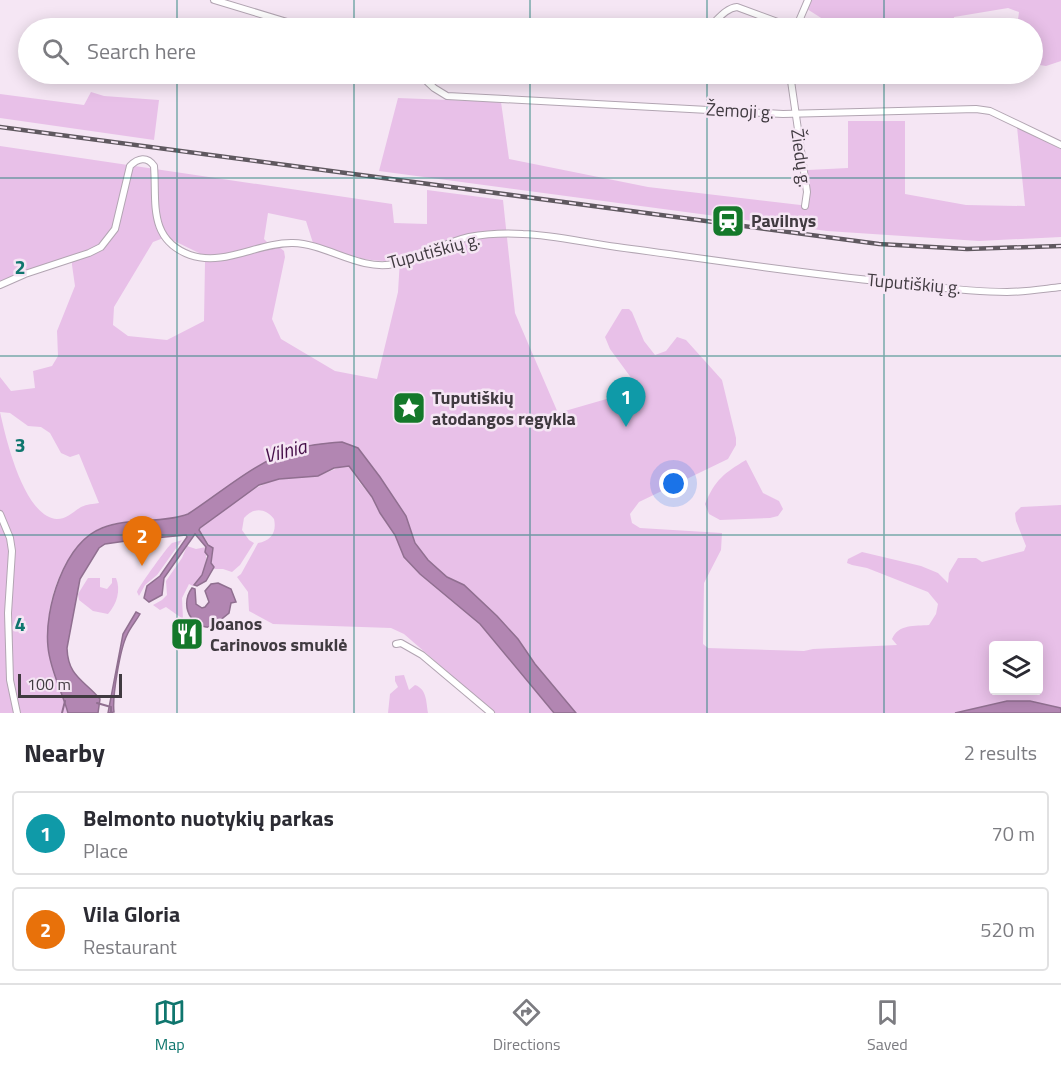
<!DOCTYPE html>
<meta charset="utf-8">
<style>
body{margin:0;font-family:"Titillium Web",sans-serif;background:#f7f7f7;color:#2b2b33}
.controls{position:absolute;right:18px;bottom:18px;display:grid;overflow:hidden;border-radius:6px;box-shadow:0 3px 15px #0003}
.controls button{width:54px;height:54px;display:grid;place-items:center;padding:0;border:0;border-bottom:2px solid #e1e1e2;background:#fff;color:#2b2b33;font:30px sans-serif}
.scale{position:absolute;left:18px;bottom:15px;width:104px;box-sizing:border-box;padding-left:6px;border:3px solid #403a40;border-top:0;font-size:16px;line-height:21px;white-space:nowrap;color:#403a40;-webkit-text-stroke:4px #f5e6f4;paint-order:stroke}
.you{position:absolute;left:674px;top:484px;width:21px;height:21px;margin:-15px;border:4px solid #fff;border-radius:50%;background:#1a73e8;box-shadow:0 0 0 9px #1a73e833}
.badge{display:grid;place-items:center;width:39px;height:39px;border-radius:50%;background:#0f766e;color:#fff;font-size:20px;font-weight:700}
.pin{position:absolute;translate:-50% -50px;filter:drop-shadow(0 2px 3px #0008)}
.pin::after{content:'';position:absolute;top:32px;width:21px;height:18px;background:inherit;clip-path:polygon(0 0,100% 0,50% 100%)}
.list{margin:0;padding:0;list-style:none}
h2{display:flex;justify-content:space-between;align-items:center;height:78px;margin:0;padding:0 24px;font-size:26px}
h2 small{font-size:20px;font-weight:400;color:#7c7c81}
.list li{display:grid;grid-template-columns:39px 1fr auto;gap:18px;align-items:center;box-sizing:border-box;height:84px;margin:0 12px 12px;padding:0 12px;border:2px solid #e1e1e2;border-radius:6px}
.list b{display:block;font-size:22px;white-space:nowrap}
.list p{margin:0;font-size:20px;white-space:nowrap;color:#7c7c81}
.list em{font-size:20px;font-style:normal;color:#7c7c81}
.icon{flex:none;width:33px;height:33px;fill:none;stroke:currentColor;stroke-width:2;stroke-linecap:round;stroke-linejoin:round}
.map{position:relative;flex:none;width:1061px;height:713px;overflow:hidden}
.search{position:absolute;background:#fff;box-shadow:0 3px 15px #0003;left:18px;right:18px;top:18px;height:66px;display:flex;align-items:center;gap:15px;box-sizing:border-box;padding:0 21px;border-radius:33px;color:#7c7c81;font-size:22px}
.sheet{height:270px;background:#fff}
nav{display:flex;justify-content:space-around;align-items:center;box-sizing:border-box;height:84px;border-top:2px solid #e1e1e2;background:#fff;font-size:16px;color:#7c7c81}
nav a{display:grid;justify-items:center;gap:3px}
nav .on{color:#0f766e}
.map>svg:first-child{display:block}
.green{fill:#e8c0e8;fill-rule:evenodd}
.water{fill:#b286b2;stroke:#906f90;stroke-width:1.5}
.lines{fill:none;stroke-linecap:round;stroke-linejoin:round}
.stream{stroke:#906f90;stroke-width:2}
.minor-casing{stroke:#b2a5b2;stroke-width:8}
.minor{stroke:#fff;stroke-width:6}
.rail-casing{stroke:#5f585f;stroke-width:4.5}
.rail{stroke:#f5e6f4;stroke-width:2;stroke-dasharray:7;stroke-linecap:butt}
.grid{fill:none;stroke:#0f766e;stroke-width:1.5;stroke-opacity:0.55}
.labels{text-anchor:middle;stroke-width:5;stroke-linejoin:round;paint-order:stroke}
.street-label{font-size:18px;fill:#403a40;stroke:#f5e6f4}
.poi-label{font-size:18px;font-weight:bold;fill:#403a40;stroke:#f5e6f4;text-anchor:start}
.water-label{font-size:20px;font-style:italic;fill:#450f48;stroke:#f5e6f4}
.grid-label{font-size:20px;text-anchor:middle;font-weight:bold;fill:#0f766e;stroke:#f5e6f4;stroke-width:5;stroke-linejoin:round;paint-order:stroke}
</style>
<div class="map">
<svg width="1061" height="713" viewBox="0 0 1061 713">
<rect width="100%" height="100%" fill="#f5e6f4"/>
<g class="green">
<path d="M811,0H1061V61L1046,66L1033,64L1032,28H1017L1019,12L1008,8L954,17L953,28H837L807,9Z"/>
<path d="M91,92L104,96L159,100L154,140L0,118V94L84,105Z"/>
<path d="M398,98L501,102L509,159L648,187L809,206L808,170L848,168V121H905V194L966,205L1025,206L1017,127L1061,149V237L979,241L827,231L379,171Z"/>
<path d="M0,146L392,204L394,223L427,224V190L503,200L515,313L558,413L610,398L632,379L610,349L605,337L622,309H629L632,312L644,341L655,355L666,351L677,337L686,340L722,380L736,438V445L728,459L639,502L630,514L632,523L640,528L722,533L721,550L704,583L703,644L708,648L804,651L813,649L897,645L892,639C898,624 915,626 929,625L936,614L938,604L928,592L867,568L852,565L847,563L848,559L862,552L921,566L938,573L948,583L949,573L958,558H976L982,562L1024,551L1026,546L1016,521L1015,513L1021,507L1061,505V708L1030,701H1007L955,713H576L535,664L518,639L464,585L447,577L428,560L415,543L406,516L358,448C346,446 330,442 317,444C268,451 228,488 188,514C161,524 130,517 103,527C68,541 48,594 48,628C48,637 52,646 54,655C58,674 62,694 68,713H0V377L11,391L35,388L33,371L52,366L58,356L57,331L75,286L72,265V257L0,282ZM268,213L306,221L313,243C341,252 371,266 400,259L398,292L377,379L335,371L281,339L272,319L285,257L284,251L273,242H267L264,239ZM166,237L199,253L205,262L204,321L167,340L128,336L113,325L114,307L153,242ZM0,412L10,413L28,426L41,427L50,433L61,453L70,457L79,454L99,503C93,504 87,504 81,507C73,512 67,519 57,519C24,517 6,439 0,412ZM994,646H1038V690H994Z"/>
<path d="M746,460L763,493L779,501L783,509L778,516L770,518L720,520L709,514L705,504C715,480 724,473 746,460Z"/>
<path d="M349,466L359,482L372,497L380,513L395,535L404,557L420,574L480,624L554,713H495L404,634L391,628L273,624L249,611L248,592L237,577L241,574L258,543C271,541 277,532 274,519C266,508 253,507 244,518L242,530L249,540L254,543L240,565L232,572L223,569H213L211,563L213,550L199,530C214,513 258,483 281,478C293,476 306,478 318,475C330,473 334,467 349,466Z"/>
<path d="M182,540L157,575L145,585L139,596L137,592C139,586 168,546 172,543C173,543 182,540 182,540Z"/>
<path d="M187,546L196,549L206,547C207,555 206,571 200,578C198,580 195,582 193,586L189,584L182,598L183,619L166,607L160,610L153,605L162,600L167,595L166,581L182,558Z"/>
<path d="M88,578H100V587L107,589L112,583V578H116C121,590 117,604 108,614L93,611L79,600L78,594Z"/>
<path d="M404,675L409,690L415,685C427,689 426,702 428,713H388L390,694L398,687L395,681V676Z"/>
</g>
<g class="water">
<path d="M342,442L358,448L380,477L406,516L415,543L428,560L447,577L464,585L497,616L518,639L535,664L576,713H554L480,624L420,574L404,557L395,535L380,513L372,497L349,466L334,468L318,476L279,479L259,485L200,528L199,530L208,545L213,548L211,563L214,567L206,581L197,586L194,585L202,575L208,556L205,552L206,547L195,534L164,578L162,595L149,602L144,598L147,586L160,576L187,537L186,535L133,540L105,544L99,548L80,579L67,648C68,677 84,680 100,699L98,713H68C62,691 50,670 48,647C44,609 64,543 102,528C129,517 161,524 188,514C222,492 256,461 296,449C311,444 326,443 342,442Z"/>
<path d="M218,583L231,589L236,602L231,603L229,613L218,622L219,625C196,635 177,608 192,588L195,589L196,604L202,608L205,607L209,602L205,591L211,584Z"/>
<path d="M136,612L140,614C136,621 130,628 127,635C120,649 112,697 114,712L108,713L123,634Z"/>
<path d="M1007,701H1030L1061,708V713H955Z"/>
</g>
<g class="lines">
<g class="stream">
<path d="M97,703L111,707V713"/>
<path d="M62,713L65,701"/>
</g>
<g class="minor-casing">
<g id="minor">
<path d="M214,0L307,28"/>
<path d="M708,28C717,21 725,8 737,7L794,28"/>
<path d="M796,28L808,0"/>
<path d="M419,74L434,88L447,96L783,114L976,109L990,111L1061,145"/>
<path d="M790,74L807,192L805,206"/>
<path d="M0,285L25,274L89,253L101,247L115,229L130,166C138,158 147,156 154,166C157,201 147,239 190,255C224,267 259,242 293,243C327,244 359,271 394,264C420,259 442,243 469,237C485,234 506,233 523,234C554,235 586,243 617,247C707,259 797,273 888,282C927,286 967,292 1007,292C1025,292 1043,289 1061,287"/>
<path d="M0,514L10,538L12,551L8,613L10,680L17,713"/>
<path d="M396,644L401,643L422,655L491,713"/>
</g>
</g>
<use href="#minor" class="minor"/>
<g class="rail-casing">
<path id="rail" d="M0,127L879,244L967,249L1061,246"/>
</g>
<use href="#rail" class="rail"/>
</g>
<path class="grid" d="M177,0V28M354,0V28M530,0V28M707,0V28M884,0V28M177,74V713M354,74V713M530,74V713M707,74V713M884,74V713M0,178H1061M0,356H1061M0,535H1061"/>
<defs>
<g id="station-square" transform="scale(1.725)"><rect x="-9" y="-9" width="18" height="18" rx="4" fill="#14782a" stroke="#f5e6f4"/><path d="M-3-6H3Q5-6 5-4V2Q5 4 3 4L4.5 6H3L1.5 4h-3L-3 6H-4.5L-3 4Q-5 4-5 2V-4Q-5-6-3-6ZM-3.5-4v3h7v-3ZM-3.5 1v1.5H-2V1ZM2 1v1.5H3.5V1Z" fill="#fff"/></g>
<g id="sight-square" transform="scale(1.725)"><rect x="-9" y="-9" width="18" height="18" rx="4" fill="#14782a" stroke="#f5e6f4"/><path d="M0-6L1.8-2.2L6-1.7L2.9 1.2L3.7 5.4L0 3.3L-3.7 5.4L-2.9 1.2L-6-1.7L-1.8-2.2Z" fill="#fff"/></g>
<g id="restaurant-square" transform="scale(1.725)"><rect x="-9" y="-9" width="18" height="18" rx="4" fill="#14782a" stroke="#f5e6f4"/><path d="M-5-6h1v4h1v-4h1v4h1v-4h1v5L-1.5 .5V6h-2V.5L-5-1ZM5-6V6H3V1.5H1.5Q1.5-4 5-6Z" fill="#fff"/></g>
</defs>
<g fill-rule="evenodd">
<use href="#station-square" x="728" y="221"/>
<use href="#sight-square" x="409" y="408"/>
<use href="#restaurant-square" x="187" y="634"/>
</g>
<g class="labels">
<g class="street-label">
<text transform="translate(740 111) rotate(3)" y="6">Žemoji g.</text>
<text transform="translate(801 158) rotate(82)" y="6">Žiedų g.</text>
<text transform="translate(434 251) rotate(-15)" y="6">Tuputiškių g.</text>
<text transform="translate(914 284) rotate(5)" y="6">Tuputiškių g.</text>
</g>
<g class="poi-label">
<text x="751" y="227">Pavilnys</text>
<text x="432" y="404">Tuputiškių<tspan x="432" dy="21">atodangos regykla</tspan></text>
<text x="210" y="630">Joanos<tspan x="210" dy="21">Carinovos smuklė</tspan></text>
</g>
<g class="water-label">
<text transform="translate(285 451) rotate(-14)" y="7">Vilnia</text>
</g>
</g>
<g class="grid-label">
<text x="20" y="274">2</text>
<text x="20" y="452">3</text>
<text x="20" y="631">4</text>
</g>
</svg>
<div class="controls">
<button><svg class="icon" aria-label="layers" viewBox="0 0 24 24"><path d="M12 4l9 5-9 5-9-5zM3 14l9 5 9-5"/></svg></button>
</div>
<div class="scale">100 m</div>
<div class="you"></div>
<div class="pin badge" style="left:626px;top:427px;background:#0f9aa8">1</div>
<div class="pin badge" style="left:142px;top:566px;background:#e8710a">2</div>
<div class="search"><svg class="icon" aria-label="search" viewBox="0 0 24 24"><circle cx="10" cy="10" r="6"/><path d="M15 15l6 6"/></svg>Search here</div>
</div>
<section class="sheet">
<h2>Nearby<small>2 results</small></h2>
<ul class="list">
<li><span class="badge" style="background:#0f9aa8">1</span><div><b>Belmonto nuotykių parkas</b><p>Place</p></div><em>70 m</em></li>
<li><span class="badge" style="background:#e8710a">2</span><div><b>Vila Gloria</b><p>Restaurant</p></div><em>520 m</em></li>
</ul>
</section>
<nav>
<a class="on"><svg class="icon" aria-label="map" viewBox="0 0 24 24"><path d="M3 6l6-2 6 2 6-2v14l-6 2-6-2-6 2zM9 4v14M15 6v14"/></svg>Map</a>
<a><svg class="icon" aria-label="directions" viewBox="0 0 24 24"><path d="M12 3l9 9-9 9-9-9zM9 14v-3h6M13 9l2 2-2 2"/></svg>Directions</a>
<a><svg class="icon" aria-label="saved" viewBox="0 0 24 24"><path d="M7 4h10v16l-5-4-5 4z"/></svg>Saved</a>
</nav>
